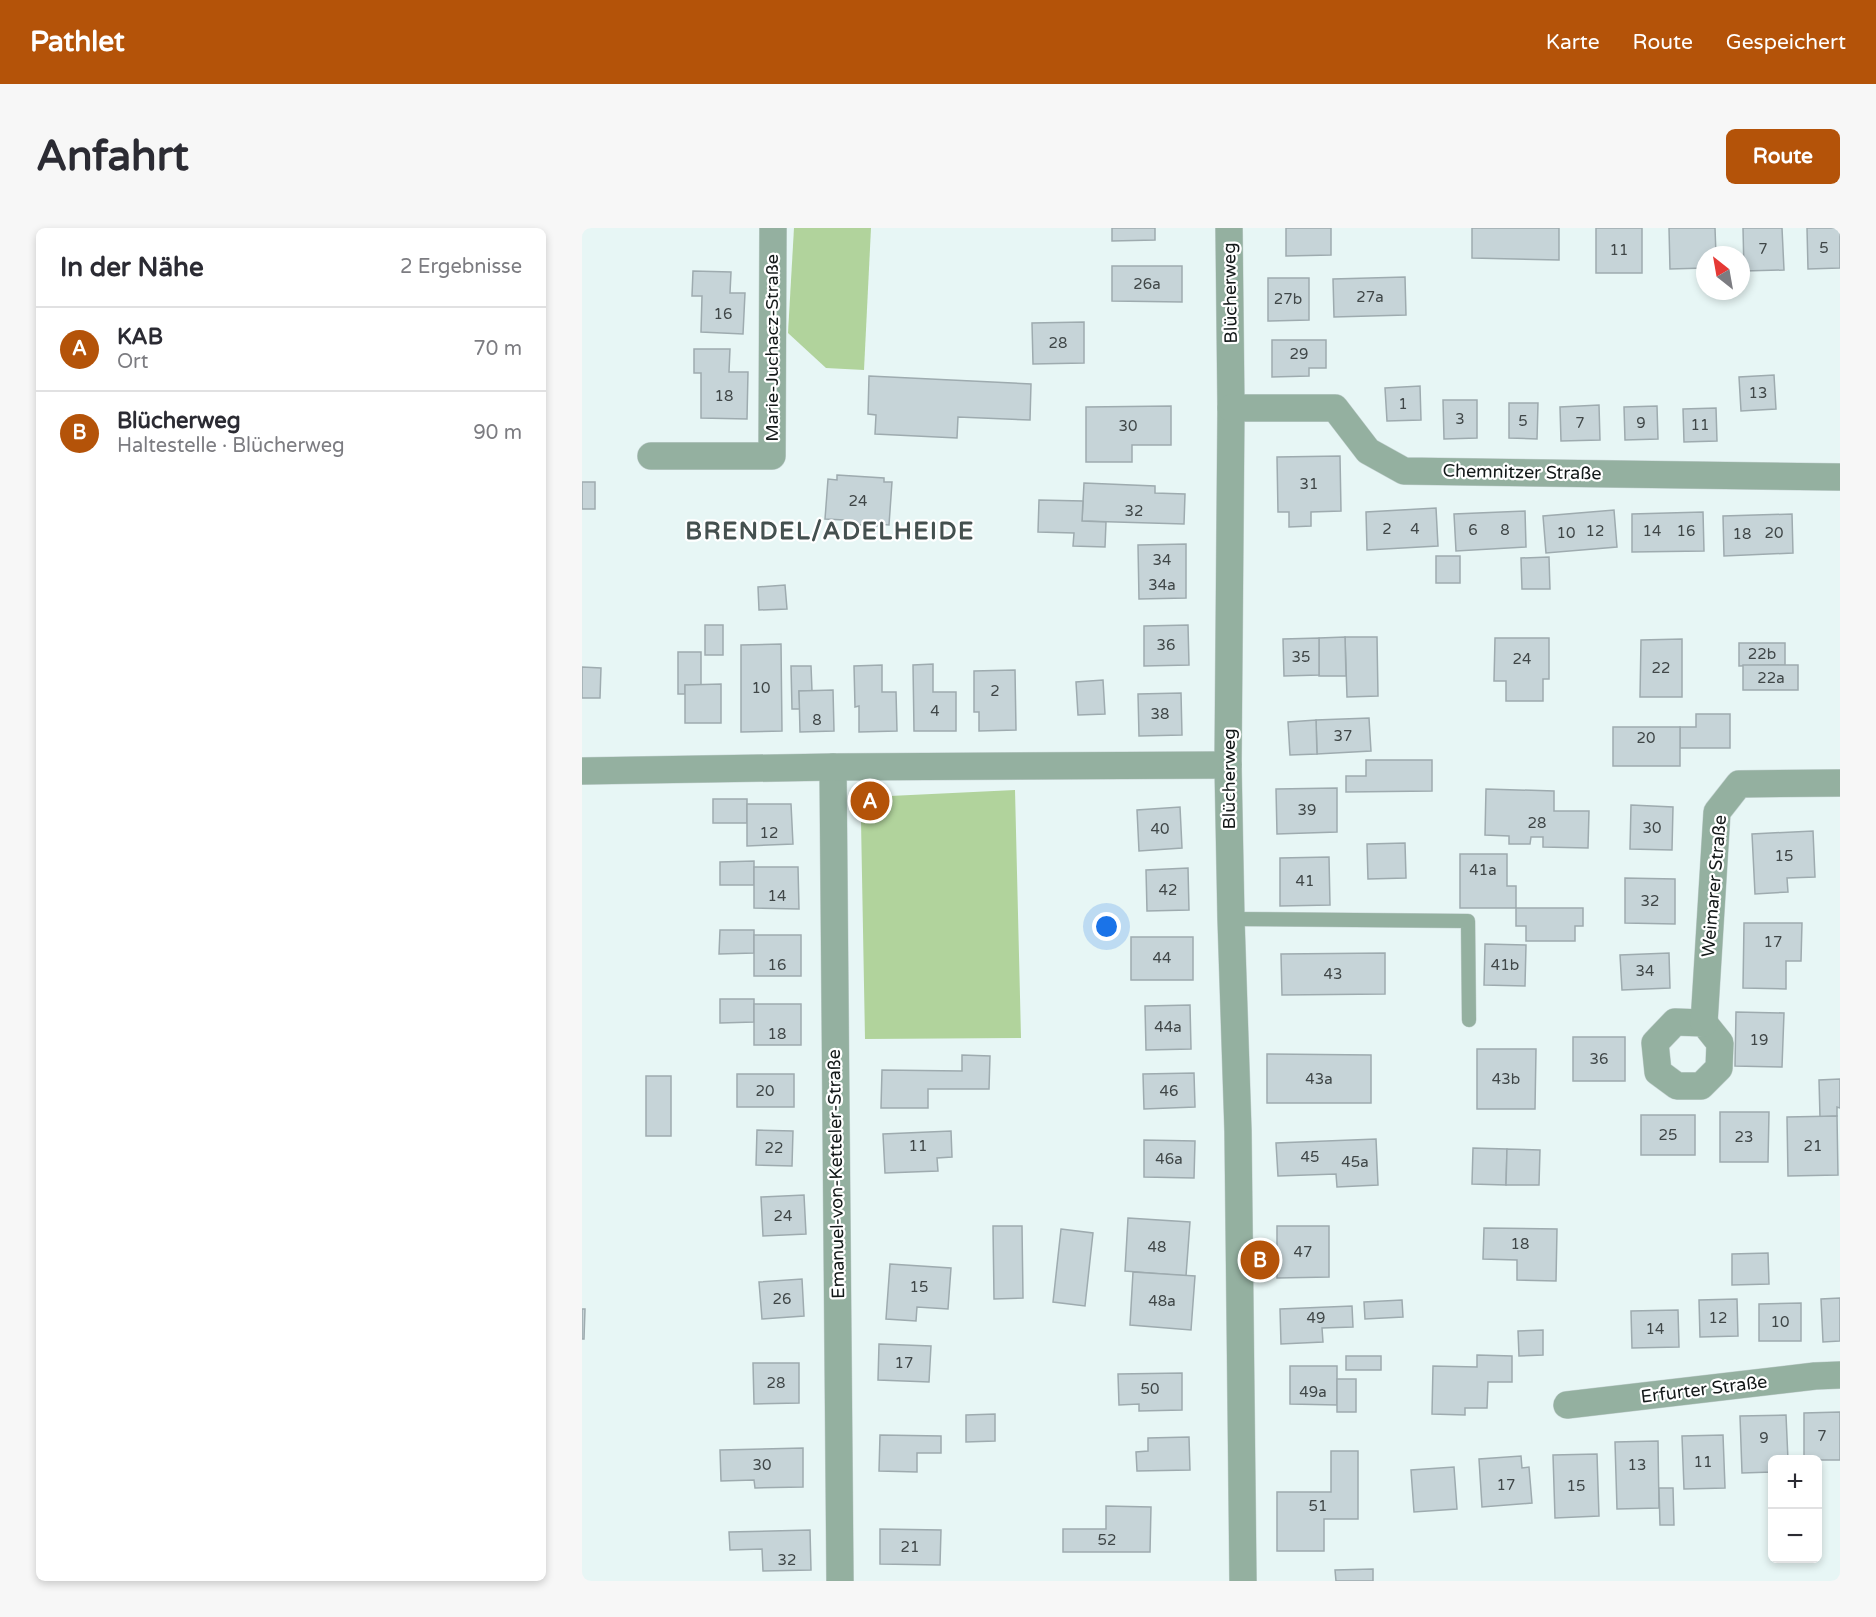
<!DOCTYPE html>
<html lang="de">
<meta charset="utf-8">
<style>
body{margin:0;font-family:"Varela Round",sans-serif;background:#f7f7f7;color:#2b2b33}
.controls{position:absolute;right:18px;bottom:18px;display:grid;overflow:hidden;border-radius:9px;box-shadow:0 3px 9px #0003}
.controls button{width:54px;height:54px;display:grid;place-items:center;padding:0;border:0;border-bottom:2px solid #e1e1e2;background:#fff;color:#2b2b33;font:30px sans-serif}
.compass{position:absolute;left:1114px;top:18px;width:54px;height:54px;border-radius:50%;background:#fff;box-shadow:0 3px 9px #0003;rotate:329deg}
.you{position:absolute;left:525px;top:699px;width:21px;height:21px;margin:-15px;border:4px solid #fff;border-radius:50%;background:#1a73e8;box-shadow:0 0 0 9px #1a73e833}
.badge{display:grid;place-items:center;width:39px;height:39px;border-radius:50%;background:#b45309;color:#fff;font-size:20px;font-weight:700}
.pin{position:absolute;translate:-50% -50%;border:3px solid #fff;box-shadow:0 2px 6px #0006}
.list{margin:0;padding:0;list-style:none}
h2{display:flex;justify-content:space-between;align-items:center;height:78px;margin:0;padding:0 24px;font-size:26px}
h2 small{font-size:20px;font-weight:400;color:#7c7c81}
.list li{display:grid;grid-template-columns:39px 1fr auto;gap:18px;align-items:center;box-sizing:border-box;height:84px;padding:0 24px;border-top:2px solid #e1e1e2}
.list b{display:block;font-size:22px;white-space:nowrap}
.list p{margin:0;font-size:20px;white-space:nowrap;color:#7c7c81}
.list em{font-size:20px;font-style:normal;color:#7c7c81}
.map{position:relative;flex:none;width:1258px;height:1353px;overflow:hidden;border-radius:9px}
header{display:flex;align-items:center;gap:36px;box-sizing:border-box;height:84px;padding:0 30px;background:#b45309;color:#fff}
header strong{font-size:28px}
nav{display:flex;gap:33px;margin-inline-start:auto;font-size:21px}
.intro{display:flex;align-items:center;justify-content:space-between;box-sizing:border-box;height:144px;padding:0 36px}
h1{margin:0;font-size:42px}
.button{padding:15px 27px;border-radius:9px;background:#b45309;color:#fff;font-size:21px;font-weight:700}
main{display:flex;gap:36px;padding:0 36px}
aside{flex:1;background:#fff;border-radius:9px;box-shadow:0 3px 9px #0003}
.map>svg:first-child{display:block}
.green{fill:#b1d39c}
.building{fill:#c6d4d8;stroke:#9eabaf;stroke-width:1.5}
.lines{fill:none;stroke-linecap:round;stroke-linejoin:round}
.service-casing{stroke:#c5d2d2;stroke-width:15}
.minor-casing{stroke:#c5d2d2;stroke-width:28}
.service{stroke:#94b0a0;stroke-width:14}
.minor{stroke:#94b0a0;stroke-width:27}
.labels{text-anchor:middle;stroke-width:4.5;stroke-linejoin:round;paint-order:stroke}
.number-label{font-size:15px;fill:#404748}
.street-label{font-size:18px;fill:#131818;stroke:#fff}
.district-label{font-size:24px;font-weight:bold;letter-spacing:1.5px;fill:#44504f;stroke:#fff}
</style>
<header>
<strong>Pathlet</strong>
<nav><a>Karte</a><a>Route</a><a>Gespeichert</a></nav>
</header>
<div class="intro"><h1>Anfahrt</h1><a class="button">Route</a></div>
<main>
<aside>
<h2>In der Nähe<small>2 Ergebnisse</small></h2>
<ul class="list">
<li><span class="badge">A</span><div><b>KAB</b><p>Ort</p></div><em>70 m</em></li>
<li><span class="badge">B</span><div><b>Blücherweg</b><p>Haltestelle · Blücherweg</p></div><em>90 m</em></li>
</ul>
</aside>
<div class="map">
<svg width="1258" height="1353" viewBox="0 0 1258 1353">
<rect width="100%" height="100%" fill="#e7f6f5"/>
<g class="green">
<path d="M212,0H289L282,142L244,140L206,105Z"/>
<path d="M299,558L308,568L433,562L439,810L283,811L279,593L272,587C276,570 282,563 299,558Z"/>
</g>
<g class="building">
<path d="M530,0H573V12L530,13Z"/>
<path d="M704,0H749V27L704,28Z"/>
<path d="M890,0H977V32L890,30Z"/>
<rect x="1014" y="0" width="46" height="45"/>
<path d="M1087,0H1133L1134,27H1123V40L1088,41Z"/>
<path d="M1161,0H1200L1202,42L1162,43Z"/>
<path d="M1225,0H1258V40L1226,41Z"/>
<path d="M530,38H600V74L530,73Z"/>
<path d="M111,43L149,44L148,65H163L161,106L119,104L120,68H110Z"/>
<path d="M823,49L824,87L752,89L751,51Z"/>
<path d="M686,50H727V92L686,93Z"/>
<path d="M502,94V135L451,136L450,95Z"/>
<path d="M690,112H744V140H727V148L690,149Z"/>
<path d="M112,121H148L147,144H166L165,191L119,190V145H112Z"/>
<path d="M1192,147L1194,181L1159,183L1157,149Z"/>
<path d="M287,148L449,156L448,192L376,189L375,210L293,206L294,187L286,186Z"/>
<path d="M838,158L839,192L805,193L803,160Z"/>
<path d="M861,172H895V210L862,211Z"/>
<path d="M927,175H956L955,211L927,210Z"/>
<path d="M1017,177L1018,212L979,213L978,179Z"/>
<path d="M589,178V217H550V234H504V179Z"/>
<path d="M1075,178L1076,211L1043,212L1042,179Z"/>
<path d="M1134,180L1135,213L1102,214L1101,181Z"/>
<path d="M758,228L759,283L729,284V298L707,299V284H696L695,229Z"/>
<path d="M255,247L302,250V254H310L307,297L295,296V298L262,296V292L243,291L246,251L255,252Z"/>
<rect x="0" y="254" width="13" height="27"/>
<path d="M502,255L573,258V265L603,266L602,296L500,293Z"/>
<path d="M457,272L501,273L500,293L524,294L523,319L491,318L492,305L456,304Z"/>
<path d="M854,280L856,318L785,322L784,284Z"/>
<path d="M1032,282L1035,319L964,325L961,288Z"/>
<path d="M943,283L944,319L874,323L872,286Z"/>
<path d="M1121,284L1122,323L1050,324V286Z"/>
<path d="M1210,286L1211,325L1142,328L1141,288Z"/>
<path d="M604,316V370L557,371L556,317Z"/>
<rect x="854" y="328" width="24" height="27"/>
<path d="M967,329L968,361H940L939,330Z"/>
<path d="M203,357L205,381L177,382L176,359Z"/>
<rect x="123" y="397" width="18" height="30"/>
<path d="M606,397L607,437L562,438V398Z"/>
<path d="M763,409H795L796,468L765,469Z"/>
<path d="M763,409L764,448H737V410Z"/>
<path d="M737,410V447L702,448L701,411Z"/>
<path d="M913,410H967V451H961V473H924V453H912Z"/>
<path d="M1100,411V469H1058L1059,412Z"/>
<path d="M1157,415H1203V437L1157,438Z"/>
<path d="M199,416L200,503L159,504V417Z"/>
<path d="M96,424H119V457H103V466H96Z"/>
<path d="M351,436V464H374V503H332L331,437Z"/>
<path d="M300,437V464H314L315,503L277,504V478L273,479L272,438Z"/>
<rect x="1161" y="437" width="55" height="25"/>
<path d="M209,438H229L230,463H217L218,481H210Z"/>
<path d="M0,439L19,440L18,470H0Z"/>
<path d="M433,442L434,502L397,503V484H392V443Z"/>
<path d="M521,452L523,486L496,487L494,454Z"/>
<path d="M139,456V495H103V457Z"/>
<path d="M251,462L252,503L218,504L217,463Z"/>
<path d="M599,465L600,507L557,508L556,466Z"/>
<path d="M1114,486H1148V520H1098V499H1114Z"/>
<path d="M787,490L789,523L735,526L734,492Z"/>
<path d="M734,492L735,526L708,527L706,494Z"/>
<rect x="1031" y="499" width="67" height="39"/>
<path d="M784,532H850V563L764,564V548H784Z"/>
<path d="M755,560V604L695,606L694,561Z"/>
<path d="M904,561L972,563V583H1007L1006,620L961,619V609H949L948,616H927V608L903,607Z"/>
<rect x="131" y="571" width="34" height="24"/>
<path d="M165,576H209L211,616L165,618Z"/>
<path d="M1049,577L1091,579L1090,622L1048,621Z"/>
<path d="M598,579L600,620L557,623L555,582Z"/>
<path d="M1231,603L1233,649L1205,650L1206,664L1173,666L1170,606Z"/>
<path d="M823,615L824,650L786,651L785,616Z"/>
<path d="M878,626H925V658H934V680H878Z"/>
<path d="M747,629L748,677L698,678V630Z"/>
<path d="M172,633V657H138V634Z"/>
<path d="M172,639H216L217,681L172,680Z"/>
<path d="M606,640L607,682L565,683L564,642Z"/>
<path d="M1043,650L1093,651V696L1043,695Z"/>
<path d="M934,680H1001V698H993V713H944V698H934Z"/>
<path d="M1162,695H1220L1219,733H1204V761L1161,760Z"/>
<path d="M138,702H172V725L137,726Z"/>
<rect x="172" y="707" width="47" height="41"/>
<rect x="549" y="709" width="62" height="43"/>
<path d="M903,716L944,717L943,758L902,757Z"/>
<path d="M803,725V766L700,767L699,726Z"/>
<path d="M1087,725L1088,760L1040,762L1038,727Z"/>
<path d="M138,771H172V794L138,795Z"/>
<rect x="172" y="776" width="47" height="41"/>
<path d="M608,777L609,821L564,822L563,778Z"/>
<path d="M1154,784L1202,785L1200,839L1153,838Z"/>
<rect x="991" y="809" width="52" height="44"/>
<path d="M895,821H954L953,881H895Z"/>
<path d="M685,826L789,827V875H685Z"/>
<path d="M380,827L408,828L407,861H346V880H299L300,842L380,843Z"/>
<path d="M612,845L613,879L562,881L561,846Z"/>
<rect x="155" y="846" width="57" height="33"/>
<rect x="64" y="848" width="25" height="60"/>
<path d="M1258,851V880L1255,879V888L1238,889L1237,852Z"/>
<path d="M1138,884H1187L1186,934H1138Z"/>
<rect x="1059" y="887" width="54" height="40"/>
<path d="M1255,888L1256,947L1206,948L1205,889Z"/>
<path d="M175,902L211,903L210,938L174,937Z"/>
<path d="M369,903L370,929L355,930L356,943L303,945L301,906Z"/>
<path d="M794,911L796,957L755,959L754,946L696,948L694,915Z"/>
<path d="M562,912L613,913L612,950L562,949Z"/>
<path d="M891,920L925,921L924,957L890,956Z"/>
<path d="M925,921L958,922L957,957H924Z"/>
<path d="M222,967L224,1006L181,1008L179,969Z"/>
<path d="M546,990L608,994L604,1048L543,1043Z"/>
<path d="M411,998H440L441,1070L412,1071Z"/>
<path d="M695,998H747V1049L695,1050Z"/>
<path d="M902,1000L975,1001L974,1053L935,1052V1032L901,1031Z"/>
<path d="M479,1001L511,1005L503,1078L471,1074Z"/>
<path d="M1186,1025L1187,1056L1150,1057V1026Z"/>
<path d="M308,1036L369,1040L366,1081L335,1079L334,1093L304,1091Z"/>
<path d="M551,1044L613,1048L609,1102L548,1097Z"/>
<path d="M220,1051L222,1088L180,1091L177,1054Z"/>
<path d="M1258,1070V1113L1241,1114L1239,1071Z"/>
<path d="M1155,1071L1156,1108L1118,1109L1117,1072Z"/>
<path d="M820,1072L821,1089L783,1091L782,1074Z"/>
<path d="M1219,1075V1113H1177V1076Z"/>
<path d="M770,1078L771,1099L740,1100L741,1114L699,1116L698,1081Z"/>
<path d="M0,1081H3L2,1111H0Z"/>
<path d="M1096,1082L1097,1119L1050,1120L1049,1083Z"/>
<path d="M961,1102V1127L937,1128L936,1103Z"/>
<path d="M297,1116L349,1118L347,1154L296,1152Z"/>
<path d="M895,1127L930,1128V1154H906L905,1180H883V1187L850,1186L851,1138L895,1139Z"/>
<rect x="764" y="1128" width="35" height="14"/>
<path d="M171,1135H217V1175L172,1176Z"/>
<path d="M708,1138H755V1177L708,1176Z"/>
<path d="M600,1145V1182L557,1183V1176L537,1177L536,1146Z"/>
<rect x="755" y="1151" width="19" height="33"/>
<path d="M1258,1184V1232H1222V1185Z"/>
<path d="M413,1186V1213L384,1214V1187Z"/>
<path d="M1204,1187L1206,1232H1190V1244L1160,1245L1158,1188Z"/>
<path d="M298,1207L359,1208V1225H335V1244L297,1243Z"/>
<path d="M1141,1207L1143,1260L1102,1261L1100,1208Z"/>
<path d="M607,1209L608,1242L555,1243L554,1224L566,1223V1210Z"/>
<path d="M1076,1213L1077,1280L1035,1281L1033,1214Z"/>
<path d="M221,1220V1259L173,1260L172,1252L139,1253L138,1222Z"/>
<path d="M749,1223H776V1291H742V1323H695V1264H749Z"/>
<path d="M1015,1226L1017,1288L973,1290L971,1227Z"/>
<path d="M939,1228L940,1240L947,1239L950,1275L900,1279L897,1231Z"/>
<path d="M872,1239L875,1281L832,1284L829,1242Z"/>
<path d="M1077,1260H1091L1092,1297H1078Z"/>
<path d="M524,1278L569,1279L568,1324H481V1301H524Z"/>
<path d="M298,1301L359,1302L358,1337L298,1336Z"/>
<path d="M228,1302L229,1342L181,1343L180,1321L148,1322L147,1304Z"/>
<path d="M791,1341V1353H754L753,1342Z"/>
</g>
<g class="lines">
<g class="service-casing">
<path id="service" d="M649,691L886,693L887,792"/>
</g>
<g class="minor-casing">
<g id="minor">
<path d="M647,0L649,180L646,537L649,691L656,903L661,1353"/>
<path d="M649,180H753L786,223L822,243L1258,249"/>
<path d="M69,228H190L191,0"/>
<path d="M251,539L258,1353"/>
<path d="M0,543L251,539L646,537"/>
<path d="M1093,794L1122,795L1138,815L1137,840L1119,858H1095L1076,844L1073,815Z"/>
<path d="M1122,795L1135,584L1157,556L1258,555"/>
<path d="M985,1177L1233,1148L1258,1147"/>
</g>
</g>
<use href="#service" class="service"/>
<use href="#minor" class="minor"/>
</g>
<g class="labels">
<g class="number-label">
<text x="1242" y="25">5</text>
<text x="1181" y="26">7</text>
<text x="1037" y="27">11</text>
<text x="565" y="61">26a</text>
<text x="788" y="74">27a</text>
<text x="706" y="76">27b</text>
<text x="141" y="91">16</text>
<text x="476" y="120">28</text>
<text x="717" y="131">29</text>
<text x="1176" y="170">13</text>
<text x="142" y="173">18</text>
<text x="821" y="181">1</text>
<text x="878" y="196">3</text>
<text x="941" y="198">5</text>
<text x="998" y="200">7</text>
<text x="1059" y="200">9</text>
<text x="1118" y="202">11</text>
<text x="546" y="203">30</text>
<text x="727" y="261">31</text>
<text x="276" y="278">24</text>
<text x="552" y="288">32</text>
<text x="805" y="306">2</text>
<text x="833" y="306">4</text>
<text x="891" y="307">6</text>
<text x="923" y="307">8</text>
<text x="1013" y="308">12</text>
<text x="1070" y="308">14</text>
<text x="1104" y="308">16</text>
<text x="984" y="310">10</text>
<text x="1192" y="310">20</text>
<text x="1160" y="311">18</text>
<text x="580" y="337">34</text>
<text x="580" y="362">34a</text>
<text x="584" y="422">36</text>
<text x="1180" y="431">22b</text>
<text x="719" y="434">35</text>
<text x="940" y="436">24</text>
<text x="1079" y="445">22</text>
<text x="1189" y="455">22a</text>
<text x="179" y="465">10</text>
<text x="413" y="468">2</text>
<text x="353" y="488">4</text>
<text x="578" y="491">38</text>
<text x="235" y="497">8</text>
<text x="761" y="513">37</text>
<text x="1064" y="515">20</text>
<text x="725" y="587">39</text>
<text x="955" y="600">28</text>
<text x="1070" y="605">30</text>
<text x="578" y="606">40</text>
<text x="187" y="610">12</text>
<text x="1202" y="633">15</text>
<text x="901" y="647">41a</text>
<text x="723" y="658">41</text>
<text x="586" y="667">42</text>
<text x="195" y="673">14</text>
<text x="1068" y="678">32</text>
<text x="1191" y="719">17</text>
<text x="580" y="735">44</text>
<text x="195" y="742">16</text>
<text x="923" y="742">41b</text>
<text x="1063" y="748">34</text>
<text x="751" y="751">43</text>
<text x="586" y="804">44a</text>
<text x="195" y="811">18</text>
<text x="1177" y="817">19</text>
<text x="1017" y="836">36</text>
<text x="737" y="856">43a</text>
<text x="924" y="856">43b</text>
<text x="183" y="868">20</text>
<text x="587" y="868">46</text>
<text x="1086" y="912">25</text>
<text x="1162" y="914">23</text>
<text x="336" y="923">11</text>
<text x="1231" y="923">21</text>
<text x="192" y="925">22</text>
<text x="728" y="934">45</text>
<text x="587" y="936">46a</text>
<text x="773" y="939">45a</text>
<text x="201" y="993">24</text>
<text x="938" y="1021">18</text>
<text x="575" y="1024">48</text>
<text x="721" y="1029">47</text>
<text x="337" y="1064">15</text>
<text x="200" y="1076">26</text>
<text x="580" y="1078">48a</text>
<text x="734" y="1095">49</text>
<text x="1136" y="1095">12</text>
<text x="1198" y="1099">10</text>
<text x="1073" y="1106">14</text>
<text x="322" y="1140">17</text>
<text x="194" y="1160">28</text>
<text x="568" y="1166">50</text>
<text x="731" y="1169">49a</text>
<text x="1240" y="1213">7</text>
<text x="1182" y="1215">9</text>
<text x="1121" y="1239">11</text>
<text x="180" y="1242">30</text>
<text x="1055" y="1242">13</text>
<text x="924" y="1262">17</text>
<text x="994" y="1263">15</text>
<text x="736" y="1283">51</text>
<text x="525" y="1317">52</text>
<text x="328" y="1324">21</text>
<text x="205" y="1337">32</text>
</g>
<g class="street-label">
<text transform="translate(648 65) rotate(-91)" y="6">Blücherweg</text>
<text transform="translate(190 120) rotate(-90)" y="6">Marie-Juchacz-Straße</text>
<text transform="translate(940 244) rotate(1)" y="6">Chemnitzer Straße</text>
<text transform="translate(647 551) rotate(-90)" y="6">Blücherweg</text>
<text transform="translate(1132 658) rotate(-85)" y="6">Weimarer Straße</text>
<text transform="translate(254 946) rotate(-91)" y="6">Emanuel-von-Ketteler-Straße</text>
<text transform="translate(1122 1161) rotate(-7)" y="6">Erfurter Straße</text>
</g>
<g class="district-label">
<text x="248" y="311">BRENDEL/ADELHEIDE</text>
</g>
</g>
</svg>
<div class="controls">
<button>+</button>
<button>−</button>
</div>
<svg class="compass" viewBox="-18 -18 36 36"><path d="M0-13l5 13h-10z" fill="#e53935"/><path d="M0 13l5-13h-10z" fill="#7c7c81"/></svg>
<div class="you"></div>
<div class="pin badge" style="left:288px;top:573px">A</div>
<div class="pin badge" style="left:678px;top:1032px">B</div>
</div>
</main>
